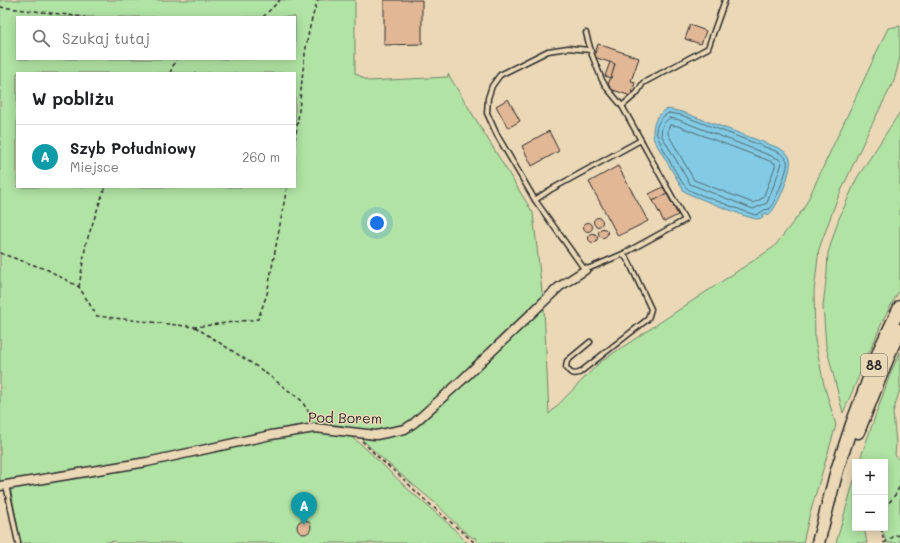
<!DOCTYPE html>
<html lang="pl">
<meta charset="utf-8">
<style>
body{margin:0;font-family:Mali,sans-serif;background:#f2f2f2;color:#202124}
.controls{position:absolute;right:12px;bottom:12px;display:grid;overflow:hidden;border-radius:0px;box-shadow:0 2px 10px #0003}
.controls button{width:36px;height:36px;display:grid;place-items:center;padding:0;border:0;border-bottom:1px solid #e0e0e0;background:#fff;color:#202124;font:20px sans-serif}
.you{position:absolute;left:377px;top:223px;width:14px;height:14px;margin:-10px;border:3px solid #fff;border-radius:50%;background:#1a73e8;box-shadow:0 0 0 6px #1a73e833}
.badge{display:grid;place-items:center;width:26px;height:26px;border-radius:50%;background:#d93025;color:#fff;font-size:13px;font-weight:700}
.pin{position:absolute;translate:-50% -33px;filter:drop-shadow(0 1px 2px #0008)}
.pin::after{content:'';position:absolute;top:21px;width:14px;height:12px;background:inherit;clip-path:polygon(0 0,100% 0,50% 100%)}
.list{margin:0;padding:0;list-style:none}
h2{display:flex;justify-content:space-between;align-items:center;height:52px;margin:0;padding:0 16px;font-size:17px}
h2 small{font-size:13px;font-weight:400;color:#757577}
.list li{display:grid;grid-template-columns:26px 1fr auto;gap:12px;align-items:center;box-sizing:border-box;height:64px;padding:0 16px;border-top:1px solid #e0e0e0}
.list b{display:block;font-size:15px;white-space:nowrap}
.list p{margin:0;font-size:13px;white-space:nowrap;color:#757577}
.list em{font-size:13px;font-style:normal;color:#757577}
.icon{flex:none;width:22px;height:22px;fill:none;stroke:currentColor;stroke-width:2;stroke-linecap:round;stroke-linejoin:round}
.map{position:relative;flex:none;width:900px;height:543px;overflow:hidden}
.search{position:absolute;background:#fff;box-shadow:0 2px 10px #0003;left:16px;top:16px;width:280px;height:44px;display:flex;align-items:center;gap:10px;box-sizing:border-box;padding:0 14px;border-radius:0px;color:#757577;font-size:15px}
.panel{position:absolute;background:#fff;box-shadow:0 2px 10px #0003;left:16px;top:72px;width:280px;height:116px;border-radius:0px}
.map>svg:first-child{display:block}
.green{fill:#b0e3a4;stroke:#6e8768;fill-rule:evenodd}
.water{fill:#83cae4;stroke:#608a9a}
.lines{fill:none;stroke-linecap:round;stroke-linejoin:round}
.shore{stroke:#4e6b75;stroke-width:1}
.building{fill:#e2b796;stroke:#2b2b2b}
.service-casing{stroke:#2b2b2b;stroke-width:7}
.minor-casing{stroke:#2b2b2b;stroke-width:11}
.primary-casing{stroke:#2b2b2b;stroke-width:15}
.path{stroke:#2b2b2b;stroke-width:1.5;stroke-dasharray:4 3;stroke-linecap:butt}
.service{stroke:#ebd8b6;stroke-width:4}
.minor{stroke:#ebd8b6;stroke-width:8}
.primary{stroke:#ebd8b6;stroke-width:12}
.labels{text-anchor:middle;stroke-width:3;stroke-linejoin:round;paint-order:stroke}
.shield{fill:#ebd8b6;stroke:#655f55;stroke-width:1}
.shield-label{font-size:13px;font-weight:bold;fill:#2b2b2b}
.street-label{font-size:14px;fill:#2b2b2b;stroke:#ebd8b6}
</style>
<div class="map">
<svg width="900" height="543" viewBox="0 0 900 543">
<rect width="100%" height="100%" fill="#ebd8b6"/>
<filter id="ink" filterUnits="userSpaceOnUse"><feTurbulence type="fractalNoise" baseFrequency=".025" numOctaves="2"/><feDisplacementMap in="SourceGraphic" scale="8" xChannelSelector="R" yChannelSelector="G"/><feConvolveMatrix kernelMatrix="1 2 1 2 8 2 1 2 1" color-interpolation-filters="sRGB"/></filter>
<g filter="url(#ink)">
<g class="green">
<path d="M0,0H355V73L368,81L448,77V74L533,213L543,300L411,422L397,428L374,433L338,425L312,424L294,426L189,451L109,465L0,482ZM17,17H295V59H17ZM17,73H295V187H17Z"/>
<path d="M900,26V57L894,81L869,130L836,202L819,249L814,291L815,340L824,385L836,425L809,517L803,543H477L475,537L473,538C458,528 448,514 434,502C409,481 383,461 360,437L372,440L394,434L420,425L461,387L486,361L539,312L544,309L549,414L600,362L774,247L804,208L888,28Z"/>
<path d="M900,112V289L884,318L843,413L826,346L823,306L827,272L828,253L838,221L857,178Z"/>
<path d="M900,352V389L893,413L896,443L895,455L900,461V543H887L881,528H885V462H859L891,372Z"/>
<path d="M315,431L347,434L361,444L410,491L451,526L465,541L469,543H116L115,541L100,543H21L10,487Z"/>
<path d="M855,477V528H864L867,543H836Z"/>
</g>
<path class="water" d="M668,109L682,112L779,148C784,151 789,154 790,159C793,169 777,210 768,215L767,213L762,215L763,218L756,219L745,216L691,195L684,191L654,140C651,127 655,114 668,109Z"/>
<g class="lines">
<g class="shore">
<path d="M669,113L681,115L778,152C781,154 785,156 787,161C789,169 775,201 770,209L764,210L757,215L752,214L693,192C690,190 687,189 685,186C679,179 656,138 656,130C657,123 662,116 669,113Z"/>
<path d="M670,118L679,120L779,159L782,163L780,169L767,203L753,209L690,184L662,136C660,128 663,122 670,118Z"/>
<path d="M670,125L678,126L775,163V167L763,198L753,203L694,180L668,134V130Z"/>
</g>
</g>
<g class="building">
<path d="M384,0H422V44L384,45Z"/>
<path d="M690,25L706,31L701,44L685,39Z"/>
<path d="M598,44L639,58L631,81L635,82L631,96L607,88L615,64L594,57Z"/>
<path d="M610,62L615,64L611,78L605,76Z"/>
<path d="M508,99L520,121L508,128L496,106Z"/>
<path d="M549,131L559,151L532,166L522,146Z"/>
<path d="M618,166L648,221L618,236L589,182Z"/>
<path d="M663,187L667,194L653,201L649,194Z"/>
<path d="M667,194L678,215L664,222L653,201Z"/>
<circle cx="598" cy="222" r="4.5"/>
<circle cx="588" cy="227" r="4.5"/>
<circle cx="603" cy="233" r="4.5"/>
<circle cx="593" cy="238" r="4.5"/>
<circle cx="304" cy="527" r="7"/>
</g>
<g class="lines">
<g class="service-casing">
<g id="service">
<path d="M586,33L592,55L602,80L607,88L622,106L685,220L623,254L585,270L535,200L497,135L487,113L488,98L492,86L500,75L548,51L568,48L590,50"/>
<path d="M622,106L637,93L643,83L708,48L725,0"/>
<path d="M535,200L550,190L641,140"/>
<path d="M590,342L567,361L566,367C570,373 572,375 579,373L648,319L651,309L629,262L623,254"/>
<path d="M6,485L18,543"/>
</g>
</g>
<g class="minor-casing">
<path id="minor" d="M0,486L147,462L271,435L315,428L376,435L405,429L414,423L461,381L559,287L585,270"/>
</g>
<g class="primary-casing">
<g id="primary">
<path d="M858,432L892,347L900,330"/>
<path d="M818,543L837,470L852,424L880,349L900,307"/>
</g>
</g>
<g class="path">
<path d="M0,7L85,17"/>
<path d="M263,17L280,0"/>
<path d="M170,73L176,59"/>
<path d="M295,140C303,93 301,45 318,0"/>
<path d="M0,253L48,270L79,287L97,316L195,327L258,319L267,294L287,187"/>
<path d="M79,287L86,243L105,187"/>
<path d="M195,327L259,368L301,400L310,414L318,420"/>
<path d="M362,441L381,460L400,476L425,500L475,543"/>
<path d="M885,508L895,495L900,486"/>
<path d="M881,528L884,543"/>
<path d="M884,543L896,535L900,536"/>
</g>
<use href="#service" class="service"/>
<use href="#minor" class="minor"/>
<use href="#primary" class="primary"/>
</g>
</g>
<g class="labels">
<rect class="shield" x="861" y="354" width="26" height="22" rx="3"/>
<g class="shield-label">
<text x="874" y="370">88</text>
</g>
<g class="street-label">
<text transform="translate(345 418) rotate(1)" y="5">Pod Borem</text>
</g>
</g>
</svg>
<div class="controls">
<button>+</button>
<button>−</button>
</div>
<div class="you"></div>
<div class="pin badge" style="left:304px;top:525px;background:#0f9aa8">A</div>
<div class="search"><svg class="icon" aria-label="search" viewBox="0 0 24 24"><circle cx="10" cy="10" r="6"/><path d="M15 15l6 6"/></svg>Szukaj tutaj</div>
<section class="panel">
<h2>W pobliżu<small></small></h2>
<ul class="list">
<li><span class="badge" style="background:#0f9aa8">A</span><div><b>Szyb Południowy</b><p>Miejsce</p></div><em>260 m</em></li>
</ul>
</section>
</div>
